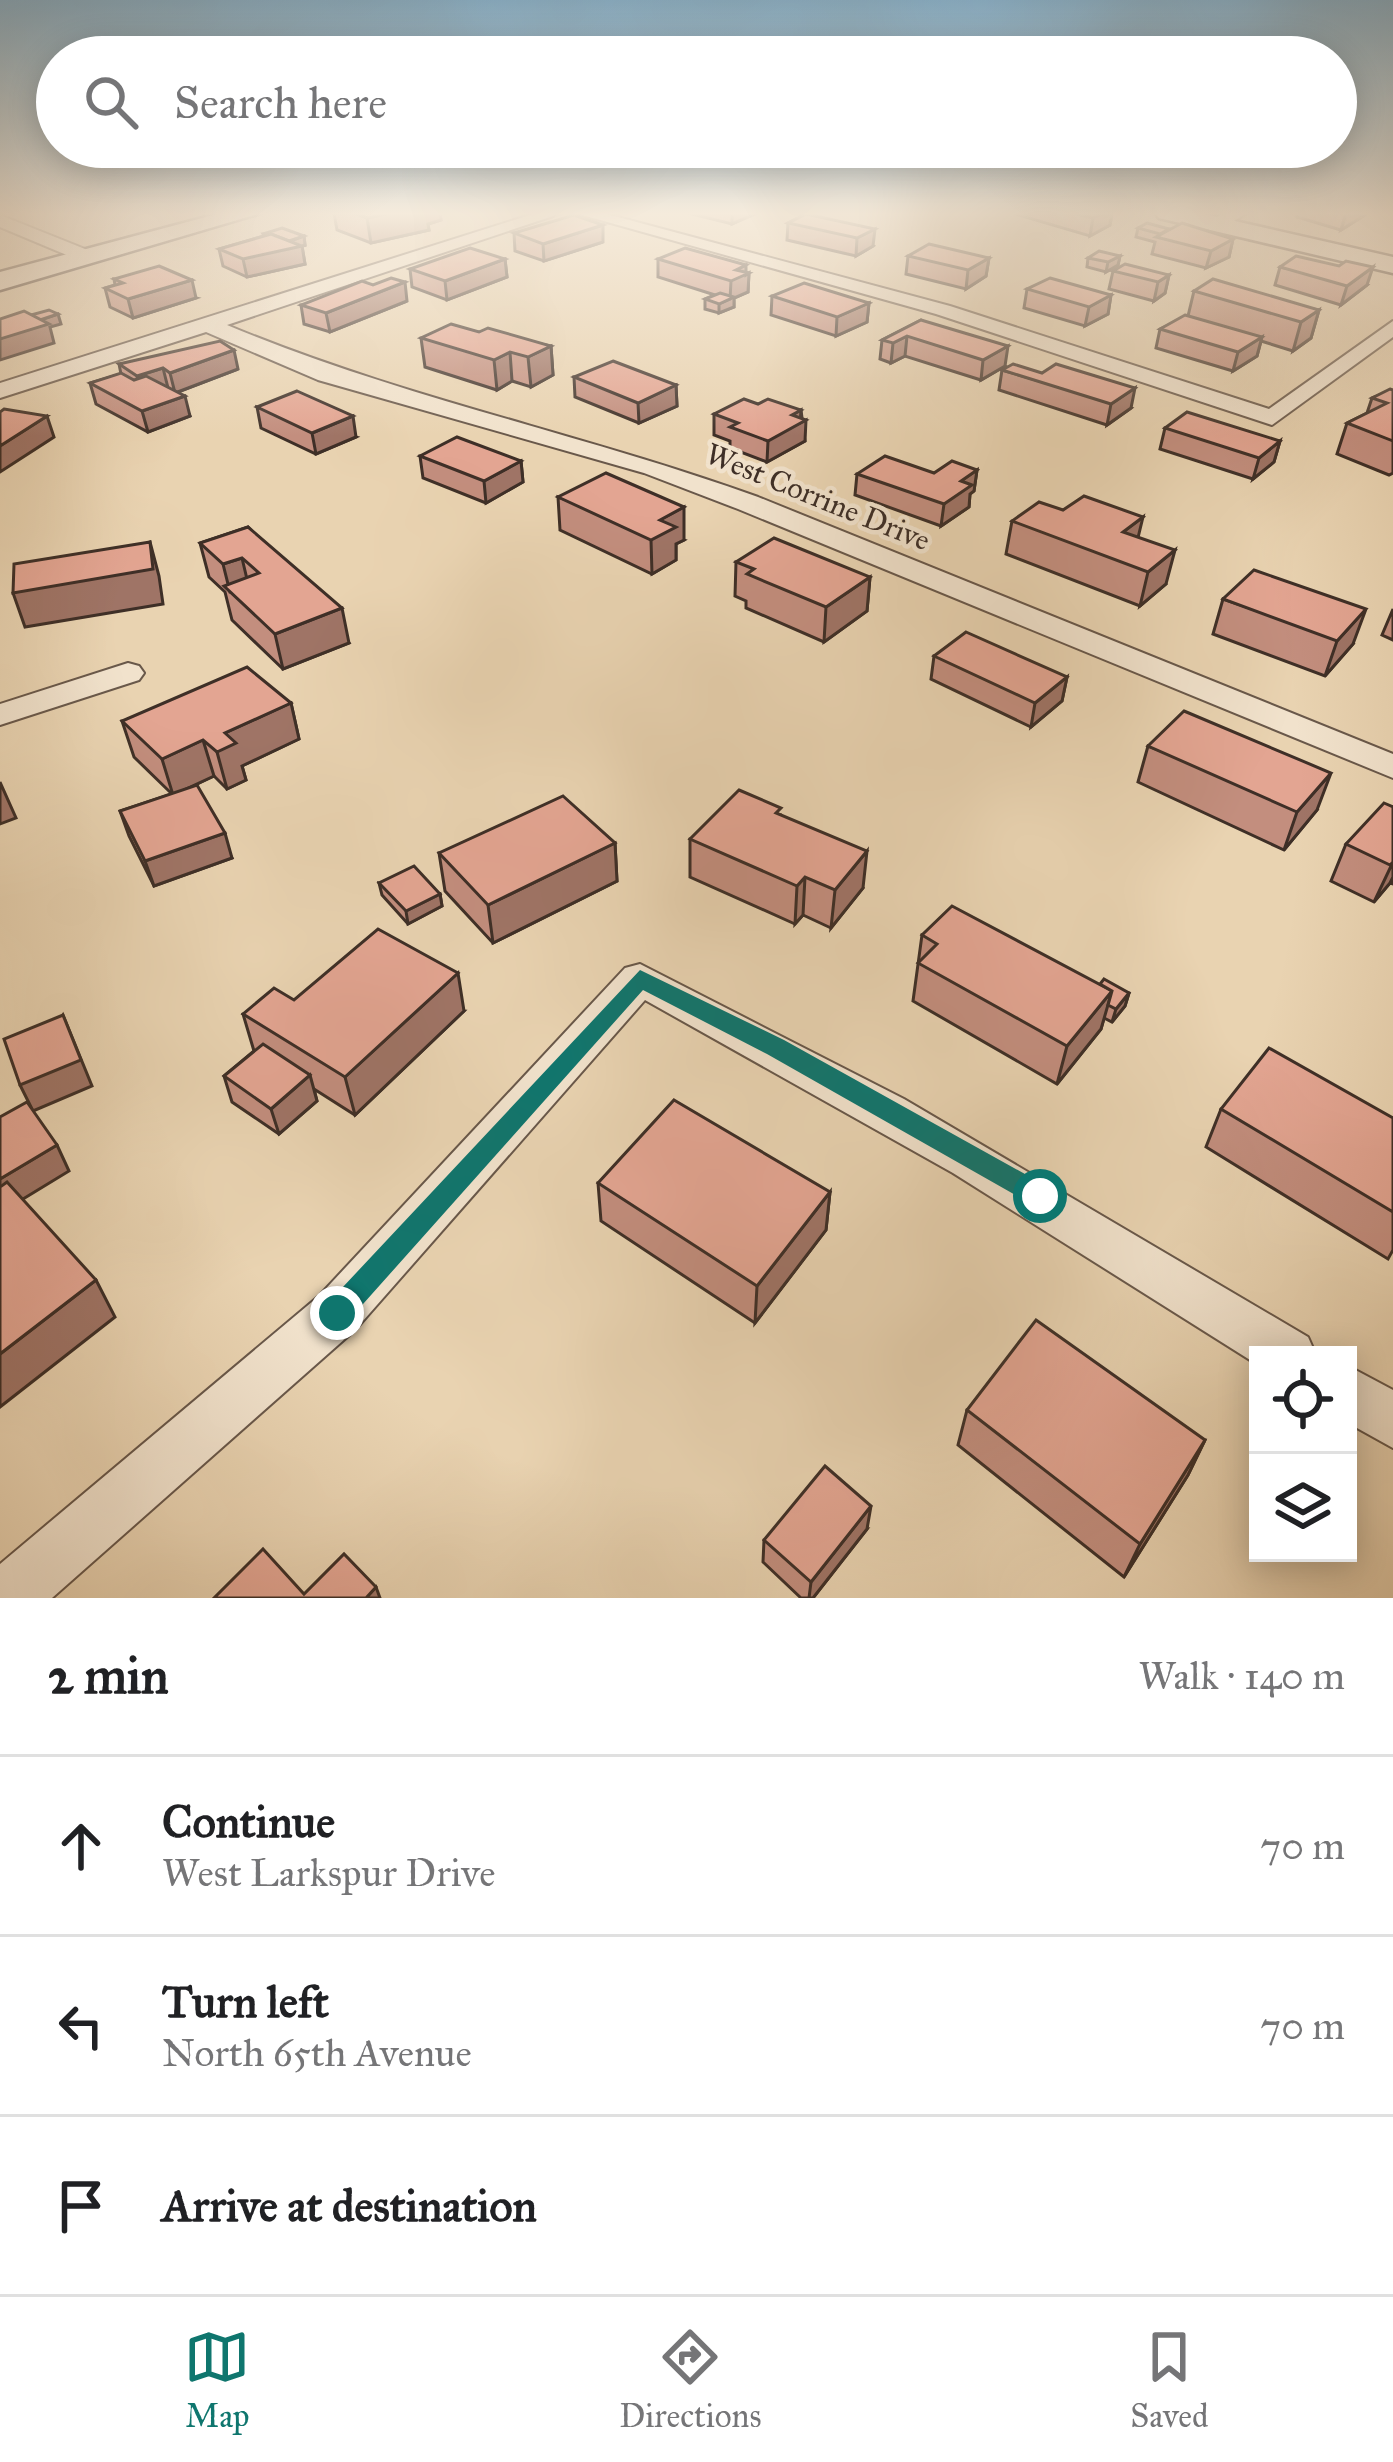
<!DOCTYPE html>
<meta charset="utf-8">
<style>
body{margin:0;font-family:"IM FELL Great Primer",serif;background:#f6f6f6;color:#202124}
.controls{position:absolute;right:36px;bottom:36px;display:grid;overflow:hidden;border-radius:0px;box-shadow:0 6px 30px #0003}
.controls button{width:108px;height:108px;display:grid;place-items:center;padding:0;border:0;border-bottom:3px solid #e0e0e0;background:#fff;color:#202124;font:60px sans-serif}
.stop{position:absolute;width:36px;height:36px;margin:-27px;border:9px solid #0f766e;border-radius:50%;background:#fff}
.stop.end{background:#0f766e;border-color:#fff;box-shadow:0 3px 12px #0008}
.list{margin:0;padding:0;list-style:none}
h2{display:flex;justify-content:space-between;align-items:center;height:156px;margin:0;padding:0 48px;font-size:51px}
h2 small{font-size:39px;font-weight:400;color:#757577}
.list li{display:grid;grid-template-columns:78px 1fr auto;gap:36px;align-items:center;box-sizing:border-box;height:180px;padding:0 48px;border-top:3px solid #e0e0e0}
.list b{display:block;font-size:45px;white-space:nowrap}
.list p{margin:0;font-size:39px;white-space:nowrap;color:#757577}
.list em{font-size:39px;font-style:normal;color:#757577}
.icon{flex:none;width:66px;height:66px;fill:none;stroke:currentColor;stroke-width:2;stroke-linecap:round;stroke-linejoin:round}
.map{position:relative;flex:none;width:1393px;height:1598px;overflow:hidden}
.search{position:absolute;background:#fff;box-shadow:0 6px 30px #0003;left:36px;right:36px;top:36px;height:132px;display:flex;align-items:center;gap:30px;box-sizing:border-box;padding:0 42px;border-radius:66px;color:#757577;font-size:45px}
.sheet{height:696px;background:#fff}
nav{display:flex;justify-content:space-around;align-items:center;box-sizing:border-box;height:168px;border-top:3px solid #e0e0e0;background:#fff;font-size:33px;color:#757577}
nav a{display:grid;justify-items:center;gap:6px}
nav .on{color:#0f766e}
.map>svg:first-child{display:block}
.lines{fill:none;stroke-linecap:round;stroke-linejoin:round}
.street-casing{stroke:#69584a;stroke-width:4}
.secondary-casing{stroke:#3e2f27;stroke-width:5}
.street{fill:#f1e2cc;fill-rule:evenodd}
.secondary{fill:#f1e2cc;fill-rule:evenodd}
.wall{fill:#c38e7e;stroke:#3e2f27;stroke-width:3}
.shaded-wall{fill:#9f7466;stroke:#3e2f27;stroke-width:3}
.building{fill:#e3a592;stroke:#3e2f27;stroke-width:3}
.route{fill:#0f766e}
.labels{text-anchor:middle;stroke-width:9;stroke-linejoin:round;paint-order:stroke}
.far-street-label{font-size:30px;fill:#3e2f27;stroke:#f1e2cc}
</style>
<div class="map">
<svg width="1393" height="1598" viewBox="0 0 1393 1598">
<rect width="100%" height="100%" fill="#e9d3b1"/>
<filter id="stains"><feTurbulence type="fractalNoise" baseFrequency=".00167" numOctaves="4"/><feColorMatrix values="0 0 0 0 .2 0 0 0 0 .09 0 0 0 0 .02 0 0 0 .5 -.17"/></filter>
<radialGradient id="worn" r=".72"><stop offset=".6" stop-color="#630" stop-opacity="0"/><stop offset="1" stop-color="#630" stop-opacity=".3"/></radialGradient>
<g class="lines">
<g class="street-casing">
<g id="street">
<path d="M536,213H562L227,325C401,398 581,433 758,497L1393,754V778L738,509L644,473L318,380L206,332L0,398V383Z"/>
<path d="M575,213H603L950,306L1269,409L1393,321V337L1272,425L936,314Z"/>
<path d="M1225,213H1247L1222,228H1210V220Z"/>
<path d="M0,215L95,253L98,257L81,261L0,227Z"/>
<path d="M128,663L139,666L144,673L139,680L0,725V704Z"/>
<path d="M640,964L904,1099L1308,1337L1316,1355H1258V1365L953,1173L645,1000L355,1330L52,1598H0V1564L319,1296L625,968Z"/>
<path d="M1348,1366L1393,1390V1448L1348,1423Z"/>
</g>
</g>
<g class="secondary-casing">
<g id="secondary">
<path d="M221,213H261L0,290V272Z"/>
<path d="M1155,213H1200L1393,257V273L1159,218Z"/>
</g>
</g>
<use href="#street" class="street"/>
<use href="#secondary" class="secondary"/>
</g>
<g class="wall">
<path d="M334,213H440L441,220L428,224L429,230L371,243L337,230Z"/>
<path d="M688,213H755L732,224Z"/>
<path d="M1015,213H1112L1110,225L1090,236L1015,214Z"/>
<path d="M1298,213H1365V215L1341,230L1297,217Z"/>
<path d="M806,214L873,246L856,256L787,240L788,223Z"/>
<path d="M1138,228L1169,229L1233,239L1229,257L1206,268L1152,254L1155,242L1136,237Z"/>
<path d="M514,233L603,242L544,261L515,251Z"/>
<path d="M263,234L304,236L305,245L302,246L305,264L247,277L223,266L219,249L264,236Z"/>
<path d="M908,256L989,258L986,276L966,289L906,274Z"/>
<path d="M1120,256L1118,265L1106,272L1087,267L1088,258Z"/>
<path d="M505,259L507,277L447,300L412,287L410,269Z"/>
<path d="M658,259L749,273L748,292L734,298V307L719,313L705,309V299L715,295L658,277Z"/>
<path d="M1280,267L1367,285L1341,305L1275,285Z"/>
<path d="M1113,271L1169,275L1165,293L1154,301L1109,289Z"/>
<path d="M114,279L196,298L133,318L110,307L105,288L115,285Z"/>
<path d="M1027,289L1111,295L1108,314L1085,326L1024,308Z"/>
<path d="M1194,291L1319,310L1311,338L1293,351L1261,341L1257,356L1233,371L1156,348L1160,329L1188,316Z"/>
<path d="M772,296L869,303L867,322L836,336L771,315Z"/>
<path d="M407,301L330,332L304,324L301,305Z"/>
<path d="M921,320L1005,366L981,380L905,356L891,363L880,359L882,340Z"/>
<path d="M479,332L551,346L553,375L531,387L512,381L497,390L425,367L421,338Z"/>
<path d="M119,364L238,369L178,392L190,416L148,432L96,404L90,383L121,374Z"/>
<path d="M1002,370L1131,408L1107,425L999,390Z"/>
<path d="M574,377L676,385L677,406L639,423L575,397Z"/>
<path d="M1393,390V473L1389,475L1337,454L1347,423L1367,413L1372,398Z"/>
<path d="M758,404L801,410L805,441L767,462L730,448V441L714,435V414Z"/>
<path d="M257,407L356,437L316,454L261,428Z"/>
<path d="M1165,428L1280,441L1274,462L1253,479L1160,449Z"/>
<path d="M420,456L521,461L523,482L486,503L423,478Z"/>
<path d="M977,470L974,491L970,494L969,507L941,526L855,495L857,474L934,473Z"/>
<path d="M558,497L684,540L676,544V560L652,574L560,530Z"/>
<path d="M1063,510L1138,537L1166,584L1140,606L1006,554L1012,521Z"/>
<path d="M248,527L349,643L283,669L232,620L225,592L209,577L200,543Z"/>
<path d="M736,562L870,577L867,611L824,642L746,608V601L735,596Z"/>
<path d="M1223,599L1353,644L1325,676L1213,634Z"/>
<path d="M1393,609V640L1382,635Z"/>
<path d="M934,656L1067,677L1062,701L1031,727L931,679Z"/>
<path d="M291,703L299,739L242,766L246,780L227,789L214,776L191,787L232,858L154,886L129,836L120,811L172,794L134,757L122,721Z"/>
<path d="M1148,746L1317,810L1284,850L1138,782Z"/>
<path d="M1393,807V884L1390,883L1374,902L1331,881L1346,844Z"/>
<path d="M781,815L863,888L831,928L803,915L795,924L690,877V839Z"/>
<path d="M615,843L617,881L493,943L445,891L439,853Z"/>
<path d="M379,883L440,894L442,906L408,924L382,895Z"/>
<path d="M922,935L1129,993L1125,1006L1112,1022L1104,1018L1101,1029L1057,1084L913,1001Z"/>
<path d="M294,1000L464,1011L355,1115L314,1089L317,1101L279,1134L232,1102L224,1076L254,1051L243,1014Z"/>
<path d="M1221,1109L1393,1118V1250L1388,1259L1206,1147Z"/>
<path d="M598,1183L830,1192L826,1230L755,1323L601,1221Z"/>
<path d="M967,1410L1205,1440L1188,1475L1124,1577L958,1445Z"/>
<path d="M867,1529L813,1598H801L763,1562L764,1540Z"/>
</g>
<g class="shaded-wall">
<path d="M390,213H440L441,220L428,224L429,230L371,243L367,218Z"/>
<path d="M732,213H755V214L732,224Z"/>
<path d="M1104,213H1112L1110,225L1090,236L1093,218Z"/>
<path d="M1346,213H1365V215L1341,230Z"/>
<path d="M603,225V242L544,261L543,244Z"/>
<path d="M875,229L873,246L856,256L857,238Z"/>
<path d="M304,236L305,245L302,246L305,264L247,277L243,259Z"/>
<path d="M1233,239L1229,257L1206,268L1211,251Z"/>
<path d="M1120,256L1118,265L1106,272L1108,262Z"/>
<path d="M989,258L986,276L966,289L968,270Z"/>
<path d="M505,259L507,277L447,300L445,281Z"/>
<path d="M746,265V275L749,273L748,292L734,298V307L719,313V304L730,299L731,281L736,270Z"/>
<path d="M1373,267L1367,285L1341,305L1347,286Z"/>
<path d="M1169,275L1165,293L1154,301L1158,282Z"/>
<path d="M192,280L196,298L133,318L128,299Z"/>
<path d="M405,282L407,301L330,332L326,313Z"/>
<path d="M1111,295L1108,314L1085,326L1089,307Z"/>
<path d="M869,303L867,322L836,336L837,317Z"/>
<path d="M1319,310L1311,338L1293,351L1301,322Z"/>
<path d="M58,314L61,324L50,327L54,343L0,360V339L37,321Z"/>
<path d="M907,336L905,356L891,363L893,343Z"/>
<path d="M1262,337L1257,356L1233,371L1238,352Z"/>
<path d="M551,346L553,375L531,387L528,357Z"/>
<path d="M1008,346L1005,366L981,380L983,360Z"/>
<path d="M234,350L238,369L175,393L170,373Z"/>
<path d="M510,352L512,381L497,390L494,360Z"/>
<path d="M163,368L168,388L142,396L137,376Z"/>
<path d="M676,385L677,406L639,423L638,403Z"/>
<path d="M1135,388L1131,408L1107,425L1111,404Z"/>
<path d="M185,396L190,416L148,432L142,411Z"/>
<path d="M801,410L800,423L806,420L805,441L767,462L768,441L792,415Z"/>
<path d="M47,416L54,437L0,472V446Z"/>
<path d="M353,416L356,437L316,454L312,433Z"/>
<path d="M1280,441L1274,462L1253,479L1259,458Z"/>
<path d="M521,461L523,482L486,503L484,481Z"/>
<path d="M977,470L974,491L970,494L969,507L941,526L944,504L961,481Z"/>
<path d="M684,507V540L676,544V560L652,574L651,540L660,520Z"/>
<path d="M1143,517L1135,550L1123,532Z"/>
<path d="M150,542L159,576L163,604L25,627L13,593Z"/>
<path d="M1175,550L1166,584L1140,606L1148,572Z"/>
<path d="M242,558L250,592H230L223,564Z"/>
<path d="M870,577L867,611L824,642L826,607Z"/>
<path d="M342,608L349,643L283,669L275,634Z"/>
<path d="M1366,609L1353,644L1325,676L1337,641Z"/>
<path d="M1067,677L1062,701L1031,727L1035,703Z"/>
<path d="M291,703L299,739L242,766L246,780L227,789L217,752L225,733Z"/>
<path d="M203,740L214,776L173,795L162,759Z"/>
<path d="M1331,773L1317,810L1284,850L1297,812Z"/>
<path d="M0,782L16,818L0,824Z"/>
<path d="M225,833L232,858L154,886L145,861Z"/>
<path d="M615,843L617,881L493,943L488,905Z"/>
<path d="M867,851L863,888L831,928L835,890Z"/>
<path d="M1393,862V877L1390,883L1374,902Z"/>
<path d="M805,877L803,915L795,924L797,886Z"/>
<path d="M440,894L442,906L408,924L406,911Z"/>
<path d="M458,973L464,1011L355,1115L345,1077Z"/>
<path d="M1112,991L1101,1029L1057,1084L1067,1046Z"/>
<path d="M1129,993L1125,1006L1112,1022L1116,1009Z"/>
<path d="M63,1015L92,1086L33,1111L20,1085Z"/>
<path d="M310,1075L317,1101L279,1134L271,1109Z"/>
<path d="M57,1145L69,1171L0,1213V1179Z"/>
<path d="M830,1192L826,1230L755,1323L757,1286Z"/>
<path d="M96,1280L115,1317L0,1407V1354Z"/>
<path d="M1205,1440L1188,1475L1124,1577L1140,1544Z"/>
<path d="M871,1506L867,1529L813,1598H809L811,1582Z"/>
<path d="M376,1587L380,1598H366Z"/>
</g>
<g class="building">
<path d="M353,213H390L367,218Z"/>
<path d="M1071,213H1104L1093,218Z"/>
<path d="M806,214L875,229L857,238L788,223Z"/>
<path d="M574,215L603,225L543,244L514,233Z"/>
<path d="M1147,223L1169,229L1160,234L1138,228Z"/>
<path d="M1182,223L1233,239L1211,251L1156,237Z"/>
<path d="M282,228L304,236L289,241L271,234H263Z"/>
<path d="M271,234L302,246L243,259L219,249Z"/>
<path d="M929,244L989,258L968,270L908,256Z"/>
<path d="M470,248L505,259L445,281L410,269Z"/>
<path d="M685,248L746,265L736,270L749,273L731,281L658,259Z"/>
<path d="M1099,251L1120,256L1108,262L1088,258Z"/>
<path d="M1296,256L1339,266L1346,261L1373,267L1347,286L1280,267Z"/>
<path d="M1125,264L1169,275L1158,282L1113,271Z"/>
<path d="M159,266L192,280L128,299L105,288L123,283L114,279Z"/>
<path d="M391,278L405,282L326,313L301,305L362,281L373,285Z"/>
<path d="M1050,278L1111,295L1089,307L1027,289Z"/>
<path d="M1213,279L1319,310L1301,322L1194,291Z"/>
<path d="M804,283L869,303L837,317L772,296Z"/>
<path d="M720,293L734,297L719,304L705,299Z"/>
<path d="M49,310L58,314L40,320L31,315Z"/>
<path d="M24,311L49,324L0,339V319Z"/>
<path d="M1185,315L1262,337L1238,352L1160,329Z"/>
<path d="M921,320L1008,346L983,360L907,336L893,343L882,340Z"/>
<path d="M451,324L479,332L488,328L551,346L528,357L510,352L494,360L421,338Z"/>
<path d="M220,341L234,350L170,373L163,368L137,376L119,364Z"/>
<path d="M613,361L676,385L638,403L574,377Z"/>
<path d="M1013,364L1042,373L1056,364L1135,388L1111,404L1002,370Z"/>
<path d="M121,373L134,380L146,376L185,396L142,411L90,383Z"/>
<path d="M1390,389L1393,390V441L1347,423L1387,403L1372,398Z"/>
<path d="M297,391L353,416L312,433L257,407Z"/>
<path d="M744,399L758,404L768,399L801,410L792,415L806,420L768,441L730,427L738,423L714,414Z"/>
<path d="M4,409L47,416L0,446V412Z"/>
<path d="M1187,412L1280,441L1259,458L1165,428Z"/>
<path d="M457,437L521,461L484,481L420,456Z"/>
<path d="M885,456L934,473L952,461L977,470L961,481L972,485L944,504L857,474Z"/>
<path d="M606,473L684,507L660,520L676,527L651,540L558,497Z"/>
<path d="M1084,496L1143,517L1123,532L1175,550L1148,572L1012,521L1039,502L1063,510Z"/>
<path d="M248,527L342,608L275,634L224,586L259,573L242,558L223,564L200,543Z"/>
<path d="M774,538L870,577L826,607L747,574L754,569L736,562Z"/>
<path d="M150,542L153,569L13,593L14,564Z"/>
<path d="M1254,570L1366,609L1337,641L1223,599Z"/>
<path d="M966,632L1067,677L1035,703L934,656Z"/>
<path d="M247,667L291,703L225,733L236,743L217,752L203,740L162,759L122,721Z"/>
<path d="M1184,711L1331,773L1297,812L1148,746Z"/>
<path d="M197,785L225,833L145,861L120,811Z"/>
<path d="M739,790L781,808L776,813L867,851L835,890L805,877L797,886L690,839Z"/>
<path d="M563,796L615,843L488,905L439,853Z"/>
<path d="M1384,803L1393,807V862L1390,865L1346,844Z"/>
<path d="M414,866L440,894L406,911L379,883Z"/>
<path d="M952,906L1112,991L1067,1046L918,963L937,944L922,935Z"/>
<path d="M378,929L458,973L345,1077L243,1014L274,988L294,1000Z"/>
<path d="M1104,979L1129,993L1116,1009L1108,1005L1112,991L1100,984Z"/>
<path d="M63,1015L81,1060L20,1085L4,1039Z"/>
<path d="M263,1044L310,1075L271,1109L224,1076Z"/>
<path d="M1269,1048L1393,1118V1212L1221,1109Z"/>
<path d="M674,1100L830,1192L757,1286L598,1183Z"/>
<path d="M27,1102L57,1145L0,1179V1117Z"/>
<path d="M7,1182L96,1280L0,1354V1187Z"/>
<path d="M1036,1320L1205,1440L1140,1544L967,1410Z"/>
<path d="M825,1466L871,1506L811,1582L764,1540Z"/>
<path d="M263,1549L304,1594L344,1554L376,1587L366,1598H214Z"/>
</g>
<linearGradient id="sky" x2="0" y2="1"><stop stop-color="#88b5d2"/><stop offset="0.49" stop-color="#f5ebdc"/><stop offset="1" stop-color="#f5ebdc" stop-opacity="0"/></linearGradient>
<rect width="1393" height="436" fill="url(#sky)"/>
<path class="route" d="M640,970L784,1040L1050,1188V1204H1031L767,1054L643,990L347,1322H327V1304Z"/>
<g class="labels">
<g class="far-street-label">
<text transform="translate(818 497) rotate(22)" y="10">West Corrine Drive</text>
</g>
</g>
<rect width="100%" height="100%" filter="url(#stains)"/>
<rect width="100%" height="100%" fill="url(#worn)"/>
</svg>
<div class="controls">
<button><svg class="icon" aria-label="locate" viewBox="0 0 24 24"><circle cx="12" cy="12" r="6"/><path d="M12 2v4M12 18v4M2 12h4M18 12h4"/></svg></button>
<button><svg class="icon" aria-label="layers" viewBox="0 0 24 24"><path d="M12 4l9 5-9 5-9-5zM3 14l9 5 9-5"/></svg></button>
</div>
<div class="stop" style="left:1040px;top:1196px"></div>
<div class="stop end" style="left:337px;top:1313px"></div>
<div class="search"><svg class="icon" aria-label="search" viewBox="0 0 24 24"><circle cx="10" cy="10" r="6"/><path d="M15 15l6 6"/></svg>Search here</div>
</div>
<section class="sheet">
<h2>2 min<small>Walk · 140 m</small></h2>
<ul class="list">
<li><svg class="icon" aria-label="ahead" viewBox="0 0 24 24"><path d="M12 20V5M6 11l6-6 6 6"/></svg><div><b>Continue</b><p>West Larkspur Drive</p></div><em>70 m</em></li>
<li><svg class="icon" aria-label="left" viewBox="0 0 24 24"><path d="M17 20v-9H6M10 6l-5 5 5 5"/></svg><div><b>Turn left</b><p>North 65th Avenue</p></div><em>70 m</em></li>
<li><svg class="icon" aria-label="arrive" viewBox="0 0 24 24"><path d="M6 21V4h12l-3 4 3 4H6"/></svg><div><b>Arrive at destination</b></div></li>
</ul>
</section>
<nav>
<a class="on"><svg class="icon" aria-label="map" viewBox="0 0 24 24"><path d="M3 6l6-2 6 2 6-2v14l-6 2-6-2-6 2zM9 4v14M15 6v14"/></svg>Map</a>
<a><svg class="icon" aria-label="directions" viewBox="0 0 24 24"><path d="M12 3l9 9-9 9-9-9zM9 14v-3h6M13 9l2 2-2 2"/></svg>Directions</a>
<a><svg class="icon" aria-label="saved" viewBox="0 0 24 24"><path d="M7 4h10v16l-5-4-5 4z"/></svg>Saved</a>
</nav>
